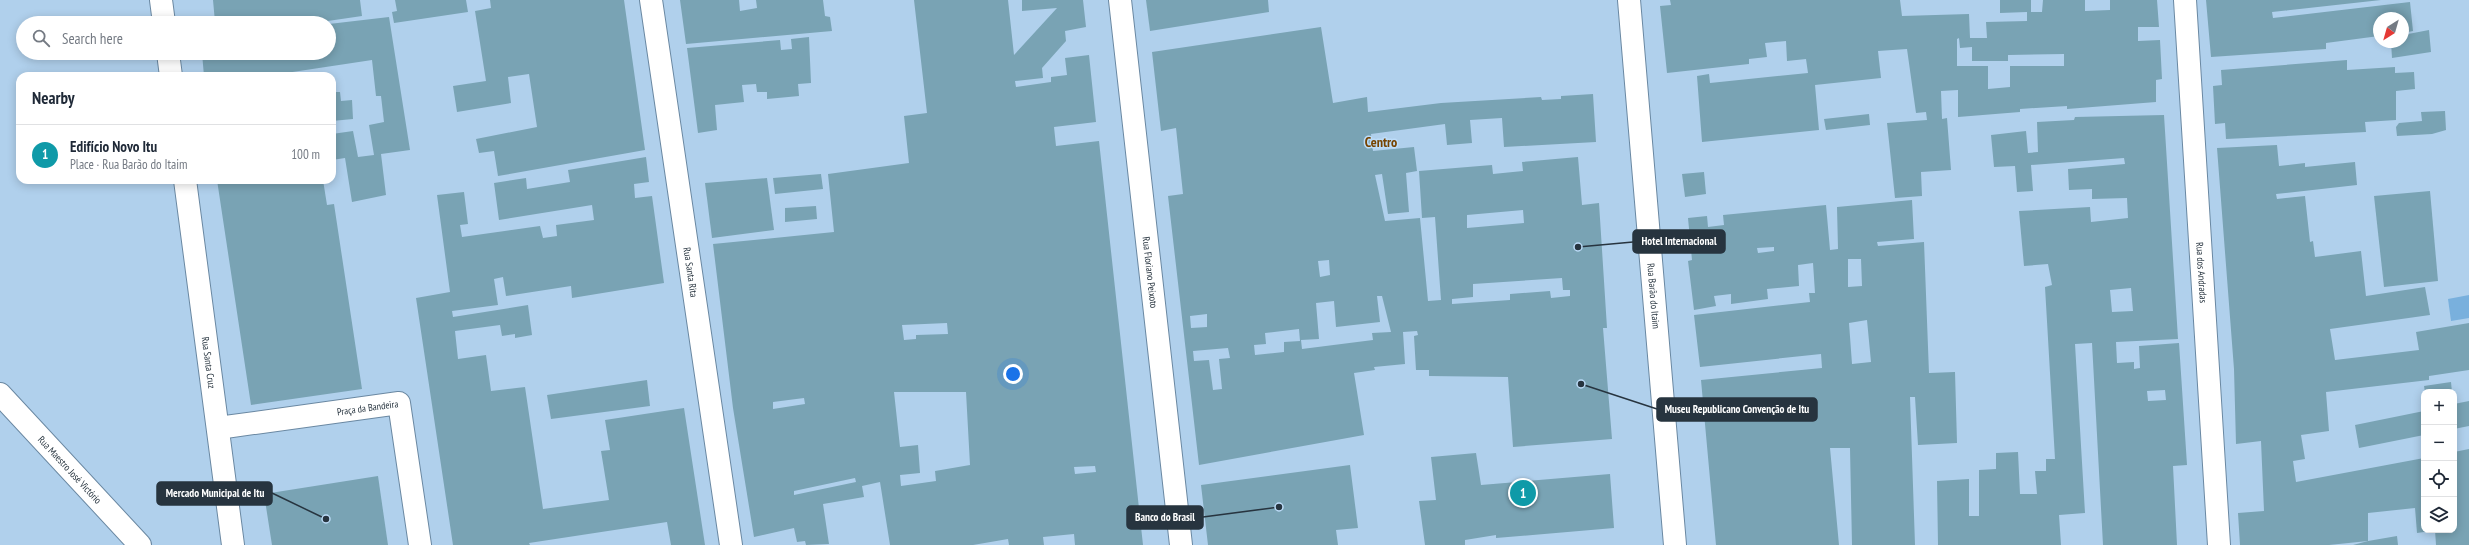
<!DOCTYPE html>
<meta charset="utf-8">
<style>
body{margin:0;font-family:"PT Sans Narrow",sans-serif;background:#f2f2f3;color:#1f2937}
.controls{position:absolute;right:12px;bottom:12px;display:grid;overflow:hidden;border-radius:8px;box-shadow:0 2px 10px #0003}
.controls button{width:36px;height:36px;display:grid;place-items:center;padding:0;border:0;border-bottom:1px solid #e0e1e3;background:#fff;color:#1f2937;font:20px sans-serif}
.compass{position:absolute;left:2373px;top:12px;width:36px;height:36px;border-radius:50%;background:#fff;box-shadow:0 2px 10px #0003;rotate:217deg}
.you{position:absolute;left:1013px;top:374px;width:14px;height:14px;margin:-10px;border:3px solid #fff;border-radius:50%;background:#1a73e8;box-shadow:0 0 0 6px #1a73e833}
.badge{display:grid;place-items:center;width:26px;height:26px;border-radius:50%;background:#0f766e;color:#fff;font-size:13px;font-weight:700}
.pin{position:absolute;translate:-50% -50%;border:2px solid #fff;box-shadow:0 1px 4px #0006}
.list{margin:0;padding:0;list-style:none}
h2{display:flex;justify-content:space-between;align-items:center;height:52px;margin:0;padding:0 16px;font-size:17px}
h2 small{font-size:13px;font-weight:400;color:#747a83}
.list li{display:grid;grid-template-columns:26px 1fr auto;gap:12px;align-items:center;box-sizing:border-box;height:60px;padding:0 16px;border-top:1px solid #e0e1e3}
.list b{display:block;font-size:15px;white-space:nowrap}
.list p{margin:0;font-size:13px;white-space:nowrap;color:#747a83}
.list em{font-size:13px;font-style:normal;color:#747a83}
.icon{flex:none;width:22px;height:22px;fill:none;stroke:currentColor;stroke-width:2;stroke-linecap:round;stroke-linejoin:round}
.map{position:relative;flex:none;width:2469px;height:545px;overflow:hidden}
.search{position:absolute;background:#fff;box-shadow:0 2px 10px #0003;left:16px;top:16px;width:320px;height:44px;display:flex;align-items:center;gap:10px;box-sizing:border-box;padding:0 14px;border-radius:22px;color:#747a83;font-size:15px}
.panel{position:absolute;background:#fff;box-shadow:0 2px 10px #0003;left:16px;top:72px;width:320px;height:112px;border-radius:12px}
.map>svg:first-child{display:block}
.water{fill:#79b0dd}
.building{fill:#79a3b4;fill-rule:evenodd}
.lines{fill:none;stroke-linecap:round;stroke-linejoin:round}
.minor-casing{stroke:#6a88a2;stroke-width:24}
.tertiary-casing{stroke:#6a88a2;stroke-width:24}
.secondary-casing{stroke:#6a88a2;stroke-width:24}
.minor{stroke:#fff;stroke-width:22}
.tertiary{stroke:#fff;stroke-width:22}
.secondary{stroke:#fff;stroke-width:22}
.labels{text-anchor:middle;stroke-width:3;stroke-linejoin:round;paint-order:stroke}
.street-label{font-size:10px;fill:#27343f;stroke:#bdddf9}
.district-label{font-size:14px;font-weight:bold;fill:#764300;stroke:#bdddf9}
.leader{fill:none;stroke:#27343f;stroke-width:1.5}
.callout-dot{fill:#27343f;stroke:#bdddf9;stroke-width:1.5}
.callout{fill:#27343f;stroke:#27343f;stroke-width:1.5}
.callout-label{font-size:11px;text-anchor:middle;font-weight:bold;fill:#fff}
</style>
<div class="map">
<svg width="2469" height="545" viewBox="0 0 2469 545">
<rect width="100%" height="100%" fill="#b0d0ec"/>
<path class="water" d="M2469,295V318L2451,321L2448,299Z"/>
<g class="building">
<path d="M213,0H360L362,16L314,23H307L306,20L284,23H248L247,18L215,22Z"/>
<path d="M395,0H466L468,12L394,23L392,12L397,11Z"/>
<path d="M490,0H624L645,150L498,176L494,151L479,153L476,139L537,127L529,74L508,77L511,103L457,112L453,86L486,81L475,11L491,8Z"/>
<path d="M680,0H739L740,11L757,8L756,0H823L825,16L830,17L832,31L686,44Z"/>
<path d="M914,0H1008L1014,55L1057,8L1022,11V0H1083L1086,27L1065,31L1066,41L1042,68L1043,78L1015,81L1016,87L1051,82V77L1067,75L1065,58L1089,55L1096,122L1054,127L1056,146L1099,141L1143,545H1075L1074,534L1043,537L1044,545H1009L1008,539L973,545H890L880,482L862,486L864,497L823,504L829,544L806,545L805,541L797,542L794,528L754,537L733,408L713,244L834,232L828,174L909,163L904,116L927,113ZM947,323L948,334L916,335V339L904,340L902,325ZM894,392H966L970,465L935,471L936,481L901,486L900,475L920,473L918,445L900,447ZM804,398L805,404L773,409V402ZM1095,466L1096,472L1075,474L1074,467ZM855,478L856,482L794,495V491Z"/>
<path d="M1146,0H1268L1269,12L1150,31Z"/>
<path d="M1670,0H1900L1902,16L1969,14L1970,38H1987L1986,22L2027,21V12L2000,13V0H2031V12H2042L2043,0H2085V11L2110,10V0H2157L2159,27H2138V41L2160,40L2162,79L2156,80V102L2067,109V106L2020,109V112L1958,117V90L1941,91L1942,119L1947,118L1951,170L1921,172L1922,196L1895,198L1887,123L1927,120L1926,112L1916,113L1907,49L1878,51L1881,78L1815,85L1819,130L1702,142L1697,76L1709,74L1710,83L1808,73L1806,59L1787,61L1786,41L1765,43L1767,57L1749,59V64L1667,73L1660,6L1671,5ZM1959,38L1960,48L1972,47V61H2008V55L2064,54V66H2010V87L1988,89V66H1957V39Z"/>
<path d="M2206,0H2381L2272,12L2273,18L2410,2L2413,31L2403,33V18H2379V36L2326,43V49L2211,57Z"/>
<path d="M389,17L410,150L381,154L386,195L352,202L345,158L332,160V134L353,131L358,157L374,155L369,125L384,122L381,96H376L372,60L266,76H204L202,53H329V24Z"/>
<path d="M1321,27L1333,103L1367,97L1368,112L1441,103L1541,97L1542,100L1561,99V96L1593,94L1596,142L1504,147L1502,118L1470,120L1472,143L1447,145L1445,124L1371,134L1373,151L1414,147L1417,171L1406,173L1409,212L1388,214L1382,174L1375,175L1385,221L1420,218L1428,301L1441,300L1435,217L1422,218L1419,171L1492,165L1493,174L1523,171L1522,162L1578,157L1582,205L1599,203L1607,328H1603L1612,439L1513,447L1508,377L1429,376V370H1416L1414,336L1418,335L1417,331L1403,332L1405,364L1374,367L1375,370L1354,373L1364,435L1199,465L1168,196L1183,194L1176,128L1161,131L1152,52ZM1523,210L1524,223L1467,228V215ZM1329,260L1330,275L1320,277L1318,261ZM1562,278L1563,290H1570V296L1551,298L1550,291L1510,294V300L1452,304V299L1473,297V284ZM1377,296H1382L1391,332L1372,333L1373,340L1302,349L1301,340L1319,339L1316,303L1334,301L1336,327L1380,322ZM1207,314V327L1191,328L1190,316ZM1299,329L1300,341L1284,342V352L1255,355L1254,345L1266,344L1265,333ZM1228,348L1230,358L1219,359L1222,389L1213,390L1209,360L1194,361L1193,351Z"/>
<path d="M2429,30L2431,52L2392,58L2391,42H2403V35Z"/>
<path d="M809,37L811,83L798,84L799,96L767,99V92H757L756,84L742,85L744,102L715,105L717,130L698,133L687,48L780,40L781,50L792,49L791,39Z"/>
<path d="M2347,60V70L2395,67V73L2414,72L2415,89L2396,91V120L2365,122L2366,132L2226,139L2225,123L2215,124L2213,86L2222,85L2221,70Z"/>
<path d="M332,92H340L341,101L352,100L353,119L332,121Z"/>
<path d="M2445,111L2446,130L2432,134L2397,136L2396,127L2399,123L2422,121L2421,112Z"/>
<path d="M1869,114L1870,125L1826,130L1824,119Z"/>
<path d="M2164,115L2178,339L2116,342L2117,363L2134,362V369L2140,368L2139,346L2179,343L2187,465L2173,466L2177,545H2103L2092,343L2075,344L2085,513L2059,515L2061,545H1938L1937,481L1969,479V516H1979V470L1996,469V453L2018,452L2020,494H2037L2035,471H2046V459H2055L2045,287L2052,285L2048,264L2024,266L2019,211L2090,207L2091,222L2128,218L2127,198L2092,199V189L2069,190L2068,169L2125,164L2124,158L2031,165L2033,191L2017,192L2015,166L1994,167L1991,135L2026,131L2028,153L2038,152L2037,122L2074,120L2075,117ZM2131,288L2133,311L2112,312L2110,290ZM2165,390L2166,400L2148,401L2147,391Z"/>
<path d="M2277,145L2279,166L2305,163V167L2355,162L2357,185L2276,194L2277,199L2305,196L2310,242L2313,241L2315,257L2361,251L2366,296L2425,287L2430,315L2330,329L2335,360L2419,350L2416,332L2469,323V370L2429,376V380L2326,392L2329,431L2301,435L2305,459L2293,461L2296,482L2424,458V530L2431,531L2417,533L2415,508L2368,513V541L2397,536L2398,545H2353L2368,541L2329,545H2240L2238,513L2264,511L2261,441L2236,444L2234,369L2217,148Z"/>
<path d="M646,157L649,182L634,184L635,198L652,196L664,283L572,298L571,286L506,296L503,277L494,279L498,305L452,311L453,317L528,305L532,335L515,338V334L502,336L500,325L455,331L458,359L486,355L491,391L525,387L543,509L609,500L601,451L610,450L605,420L684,408L705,545H671L667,522L529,543L530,545H453L416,298L450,292L437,195L464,192L468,224L460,225L462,237L540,226L543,238L557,236L556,225L594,220L592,205L499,220L494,183L526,178L527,189L570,182L568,170Z"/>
<path d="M1704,172L1706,194L1685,197L1682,174Z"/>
<path d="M821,174L823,189L775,194L773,178Z"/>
<path d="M767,178L774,230L712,238L705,183Z"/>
<path d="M217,180H323L327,205L334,204L362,389L251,405Z"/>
<path d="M2430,191L2438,281L2384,287L2374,196Z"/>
<path d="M1912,200L1914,239L1877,242L1878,246L1924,242L1929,373L1955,372L1957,443L1918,445L1915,397H1910L1915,545H1852L1850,448H1830L1839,545H1716L1701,380L1822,368L1821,354L1700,367L1694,315L1810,302L1809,293H1815L1813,263L1798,265L1799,286L1767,289L1768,299L1731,304V294L1714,296L1716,306L1694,310L1688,261L1692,260L1688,218L1707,216L1708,227L1724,225L1723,215L1826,205L1830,250L1838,249L1837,207ZM1774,247V251L1758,253L1757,248ZM1848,259H1861L1862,286L1848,287ZM1867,320L1871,362L1852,364L1849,323Z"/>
<path d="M816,206L817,219L785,222V208Z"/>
<path d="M647,380L650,406L551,419L547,395Z"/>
<path d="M2451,382L2452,392H2425L2424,386Z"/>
<path d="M2469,401V426L2454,429V404Z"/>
<path d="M2424,411V435L2359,448L2355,425Z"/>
<path d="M2469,449V545H2436L2435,530H2454V452Z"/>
<path d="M1476,453L1481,485L1610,474L1614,528L1496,538V535L1465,540V545H1425L1419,501L1436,500L1431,457Z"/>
<path d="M1350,465L1358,528L1336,530L1338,545H1208L1201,485Z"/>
<path d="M378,476L388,545H272L264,494Z"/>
</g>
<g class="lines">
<g class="minor-casing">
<g id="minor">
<path id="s1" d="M1629,0L1675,545"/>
<path id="s2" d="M218,428L399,403L420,545"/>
</g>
</g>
<g class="tertiary-casing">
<g id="tertiary">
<path d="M161,0L164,23"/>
<path id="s3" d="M651,0L731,545"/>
<path d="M168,53L171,76"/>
<path id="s4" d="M185,180L233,545"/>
<path id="s5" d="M0,394L140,545"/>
</g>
</g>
<g class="secondary-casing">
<g id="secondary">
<path id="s6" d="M1120,0L1181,545"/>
<path id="s7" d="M2185,0L2219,545"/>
</g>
</g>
<use href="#minor" class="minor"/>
<use href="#tertiary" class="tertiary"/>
<use href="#secondary" class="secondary"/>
</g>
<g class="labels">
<g class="street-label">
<text dy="4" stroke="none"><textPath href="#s3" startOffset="275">Rua Santa Rita</textPath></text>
<text dy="4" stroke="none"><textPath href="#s6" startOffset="274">Rua Floriano Peixoto</textPath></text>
<text dy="4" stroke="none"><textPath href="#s7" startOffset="273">Rua dos Andradas</textPath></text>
<text dy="4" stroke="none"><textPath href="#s1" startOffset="297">Rua Barão do Itaim</textPath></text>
<text dy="4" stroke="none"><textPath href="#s4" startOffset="184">Rua Santa Cruz</textPath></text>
<text dy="4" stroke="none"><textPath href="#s2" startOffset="151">Praça da Bandeira</textPath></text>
<text dy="4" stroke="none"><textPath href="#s5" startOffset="103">Rua Maestro José Victório</textPath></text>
</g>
<g class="district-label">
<text x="1381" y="147">Centro</text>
</g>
</g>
<path class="leader" d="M1578 247L1633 242M1581 384L1657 409M326 519L272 493M1279 507L1203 517"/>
<g class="callout-dot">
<circle cx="1578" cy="247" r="4"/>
<circle cx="1581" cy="384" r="4"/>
<circle cx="326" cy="519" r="4"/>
<circle cx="1279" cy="507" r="4"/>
</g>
<g class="callout">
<rect x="1633" y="230" width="92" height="23" rx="4"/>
<rect x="1657" y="398" width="160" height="23" rx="4"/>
<rect x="157" y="482" width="115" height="23" rx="4"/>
<rect x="1127" y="506" width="76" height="23" rx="4"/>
</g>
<g class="callout-label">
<text x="1679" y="245">Hotel Internacional</text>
<text x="1737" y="413">Museu Republicano Convenção de Itu</text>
<text x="215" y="497">Mercado Municipal de Itu</text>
<text x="1165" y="521">Banco do Brasil</text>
</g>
</svg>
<div class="controls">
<button>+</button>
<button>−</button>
<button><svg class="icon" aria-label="locate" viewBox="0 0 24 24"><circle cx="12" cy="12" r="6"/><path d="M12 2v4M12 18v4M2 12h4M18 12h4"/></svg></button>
<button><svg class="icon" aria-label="layers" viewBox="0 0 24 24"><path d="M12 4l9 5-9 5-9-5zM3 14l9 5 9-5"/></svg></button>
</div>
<svg class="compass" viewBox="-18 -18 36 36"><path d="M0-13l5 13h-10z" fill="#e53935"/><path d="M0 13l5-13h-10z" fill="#747a83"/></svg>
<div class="you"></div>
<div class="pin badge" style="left:1523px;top:493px;background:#0f9aa8">1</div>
<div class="search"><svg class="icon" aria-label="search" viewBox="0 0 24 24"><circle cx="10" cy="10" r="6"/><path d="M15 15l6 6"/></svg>Search here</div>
<section class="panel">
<h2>Nearby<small></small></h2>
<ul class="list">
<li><span class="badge" style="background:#0f9aa8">1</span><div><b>Edifício Novo Itu</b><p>Place · Rua Barão do Itaim</p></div><em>100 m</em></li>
</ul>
</section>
</div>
